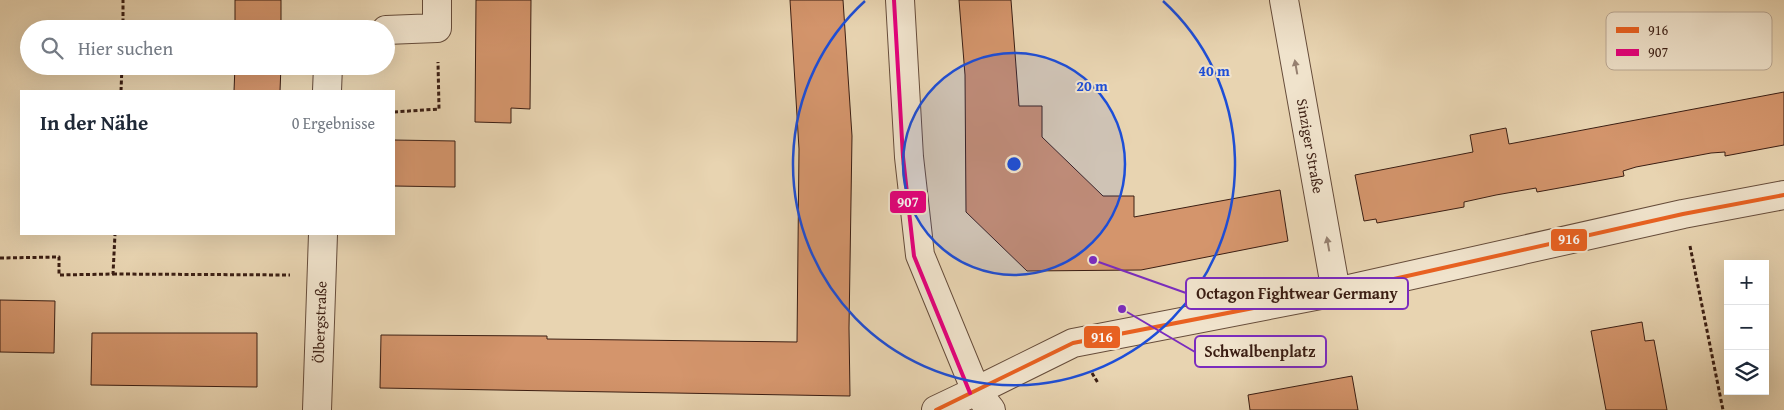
<!DOCTYPE html>
<html lang="de">
<meta charset="utf-8">
<style>
body{margin:0;font-family:"Gentium Book Plus",serif;background:#f6f6f7;color:#1f2937}
.controls{position:absolute;right:15px;bottom:15px;display:grid;overflow:hidden;border-radius:0px;box-shadow:0 5px 20px #0002}
.controls button{width:45px;height:45px;display:grid;place-items:center;padding:0;border:0;border-bottom:1px solid #e0e1e3;background:#fff;color:#1f2937;font:25px sans-serif}
.list{margin:0;padding:0;list-style:none}
h2{display:flex;justify-content:space-between;align-items:center;height:65px;margin:0;padding:0 20px;font-size:21px}
h2 small{font-size:16px;font-weight:400;color:#747a83}
.icon{flex:none;width:28px;height:28px;fill:none;stroke:currentColor;stroke-width:2;stroke-linecap:round;stroke-linejoin:round}
.map{position:relative;flex:none;width:1784px;height:410px;overflow:hidden}
.search{position:absolute;background:#fff;box-shadow:0 5px 20px #0002;left:20px;top:20px;width:375px;height:55px;display:flex;align-items:center;gap:12px;box-sizing:border-box;padding:0 18px;border-radius:28px;color:#747a83;font-size:19px}
.panel{position:absolute;background:#fff;box-shadow:0 5px 20px #0002;left:20px;top:90px;width:375px;height:145px;border-radius:0px}
.map>svg:first-child{display:block}
.building{fill:#d4956c;stroke:#3b1e13}
.lines{fill:none;stroke-linecap:round;stroke-linejoin:round}
.minor-casing{stroke:#664c3a;stroke-width:30}
.tertiary-casing{stroke:#664c3a;stroke-width:30}
.path{stroke:#3b1e13;stroke-width:3;stroke-dasharray:4 2.5;stroke-linecap:butt}
.minor{stroke:#f0e3cc;stroke-width:28}
.tertiary{stroke:#f0e3cc;stroke-width:28}
.bus-1-casing{stroke:#f0e3cc;stroke-width:8}
.bus-2-casing{stroke:#f0e3cc;stroke-width:8}
.bus-1{stroke:#e96121;stroke-width:4}
.bus-2{stroke:#e5007d;stroke-width:4}
.oneway{fill:#968070}
.ring{fill:none;stroke:#1d4ed8;stroke-width:2.5}
.labels{text-anchor:middle;stroke-width:4;stroke-linejoin:round;paint-order:stroke}
.street-label{font-size:15px;fill:#3b1e13;stroke:#f0e3cc}
.key{fill:#f0e3cc;stroke:#baa894;stroke-width:1}
.key-label{font-size:14px;fill:#3b1e13}
.centre{fill:#1d4ed8;stroke:#f0e3cc;stroke-width:2.5}
.ring-label{font-size:15px;text-anchor:middle;font-weight:bold;fill:#1d4ed8;stroke:#f0e3cc;stroke-width:4;stroke-linejoin:round;paint-order:stroke}
.leader{fill:none;stroke:#7b2cbf;stroke-width:2}
.callout-dot{fill:#7b2cbf;stroke:#f0e3cc;stroke-width:2}
.callout{fill:#f0e3cc;stroke:#7b2cbf;stroke-width:2}
.callout-label{font-size:16px;text-anchor:middle;font-weight:bold;fill:#3b1e13}
.line-badge{stroke:#f0e3cc;stroke-width:2}
.badge-label{font-size:14px;text-anchor:middle;font-weight:bold;fill:#fff}
</style>
<div class="map">
<svg width="1784" height="410" viewBox="0 0 1784 410">
<rect width="100%" height="100%" fill="#e8d4b1"/>
<filter id="stains"><feTurbulence type="fractalNoise" baseFrequency=".004" numOctaves="4"/><feColorMatrix values="0 0 0 0 .2 0 0 0 0 .09 0 0 0 0 .02 0 0 0 .5 -.17"/></filter>
<radialGradient id="worn" r=".72"><stop offset=".6" stop-color="#630" stop-opacity="0"/><stop offset="1" stop-color="#630" stop-opacity=".3"/></radialGradient>
<g class="building">
<rect x="235" y="0" width="46" height="29"/>
<path d="M476,0H531L530,109L511,108V123L475,122Z"/>
<path d="M790,0H843L852,136L849,328L850,396L380,388L381,335L547,336V339L797,342L799,149Z"/>
<path d="M959,0H1011L1019,106H1042V137L1103,196H1134V217L1280,190L1288,241L1141,270L1027,271L966,212L965,75Z"/>
<path d="M235,66H281L280,91H234Z"/>
<path d="M1784,92V145L1725,156V152L1711,153L1636,167L1623,171L1624,176L1581,184L1537,192L1536,188L1496,195L1464,202V207L1377,223L1376,219L1364,221L1355,175L1473,152L1470,135L1506,128L1509,144Z"/>
<path d="M394,140L455,141V187L394,186Z"/>
<path d="M0,300L55,301L54,353L0,352Z"/>
<path d="M1642,322L1645,341L1654,340L1667,410H1606L1591,331Z"/>
<path d="M92,333H257V387L91,385Z"/>
<path d="M1352,376L1358,410H1250L1248,395Z"/>
</g>
<g class="lines">
<g class="minor-casing">
<g id="minor">
<path d="M1284,0L1336,292"/>
<path d="M386,30L437,28V0"/>
<path d="M327,91L328,66"/>
<path d="M317,410L323,234"/>
<path d="M936,410L976,391L991,410"/>
</g>
</g>
<g class="tertiary-casing">
<path id="tertiary" d="M900,0L909,157L920,255L976,391L1073,343L1336,292L1683,214L1784,195"/>
</g>
<g class="path">
<path d="M123,29V0"/>
<path d="M121,91L122,66"/>
<path d="M394,112L439,109L438,62"/>
<path d="M1690,246L1723,410"/>
<path d="M0,258L59,257V275L113,274L115,234"/>
<path d="M113,274L290,275"/>
<path d="M1092,373L1098,383"/>
</g>
<use href="#minor" class="minor"/>
<use href="#tertiary" class="tertiary"/>
<g class="bus-1-casing">
<path id="bus-1" d="M936,410L1073,343L1336,292L1683,214L1784,195"/>
</g>
<g class="bus-2-casing">
<path id="bus-2" d="M894,0L903,157L914,256L970,393"/>
</g>
<use href="#bus-1" class="bus-1"/>
<use href="#bus-2" class="bus-2"/>
</g>
<defs><path id="oneway-solid" d="M-6-.8H1V-3.2L6.5 0L1 3.2V.8H-6Z" transform="scale(1.25)"/></defs>
<g class="oneway">
<use href="#oneway-solid" transform="translate(1296 67) rotate(-100)"/>
<use href="#oneway-solid" transform="translate(1328 244) rotate(-100)"/>
</g>
<circle cx="1014" cy="164" r="111" fill="#1d4ed8" fill-opacity=".12"/>
<g class="ring">
<circle cx="1014" cy="164" r="111"/>
<path d="M1163 1A221 221 0 1 1 865 1"/>
</g>
<g class="labels">
<g class="street-label">
<text transform="translate(1310 146) rotate(80)" y="5">Sinziger Straße</text>
<text transform="translate(320 322) rotate(-88)" y="5">Ölbergstraße</text>
</g>
</g>
<rect x="1606" y="12" width="166" height="58" rx="8" class="key"/>
<rect x="1616" y="27" width="23" height="6" fill="#e96121"/>
<rect x="1616" y="49" width="23" height="7" fill="#e5007d"/>
<g class="key-label">
<text x="1648" y="35">916</text>
<text x="1648" y="57">907</text>
</g>
<circle cx="1014" cy="164" r="8" class="centre"/>
<g class="ring-label">
<text x="1214" y="76">40 m</text>
<text x="1092" y="91">20 m</text>
</g>
<path class="leader" d="M1093 260L1186 293M1122 309L1195 352"/>
<g class="callout-dot">
<circle cx="1093" cy="260" r="5"/>
<circle cx="1122" cy="309" r="5"/>
</g>
<g class="callout">
<rect x="1186" y="278" width="222" height="31" rx="5"/>
<rect x="1195" y="336" width="131" height="31" rx="5"/>
</g>
<g class="callout-label">
<text x="1297" y="299">Octagon Fightwear Germany</text>
<text x="1260" y="357">Schwalbenplatz</text>
</g>
<g class="line-badge">
<rect x="889" y="190" width="38" height="24" rx="5" fill="#e5007d"/>
<rect x="1550" y="228" width="38" height="24" rx="5" fill="#e96121"/>
<rect x="1083" y="325" width="38" height="24" rx="5" fill="#e96121"/>
</g>
<g class="badge-label">
<text x="908" y="207">907</text>
<text x="1569" y="244">916</text>
<text x="1102" y="342">916</text>
</g>
<rect width="100%" height="100%" filter="url(#stains)"/>
<rect width="100%" height="100%" fill="url(#worn)"/>
</svg>
<div class="controls">
<button>+</button>
<button>−</button>
<button><svg class="icon" aria-label="layers" viewBox="0 0 24 24"><path d="M12 4l9 5-9 5-9-5zM3 14l9 5 9-5"/></svg></button>
</div>
<div class="search"><svg class="icon" aria-label="search" viewBox="0 0 24 24"><circle cx="10" cy="10" r="6"/><path d="M15 15l6 6"/></svg>Hier suchen</div>
<section class="panel">
<h2>In der Nähe<small>0 Ergebnisse</small></h2>
<ul class="list">
</ul>
</section>
</div>
